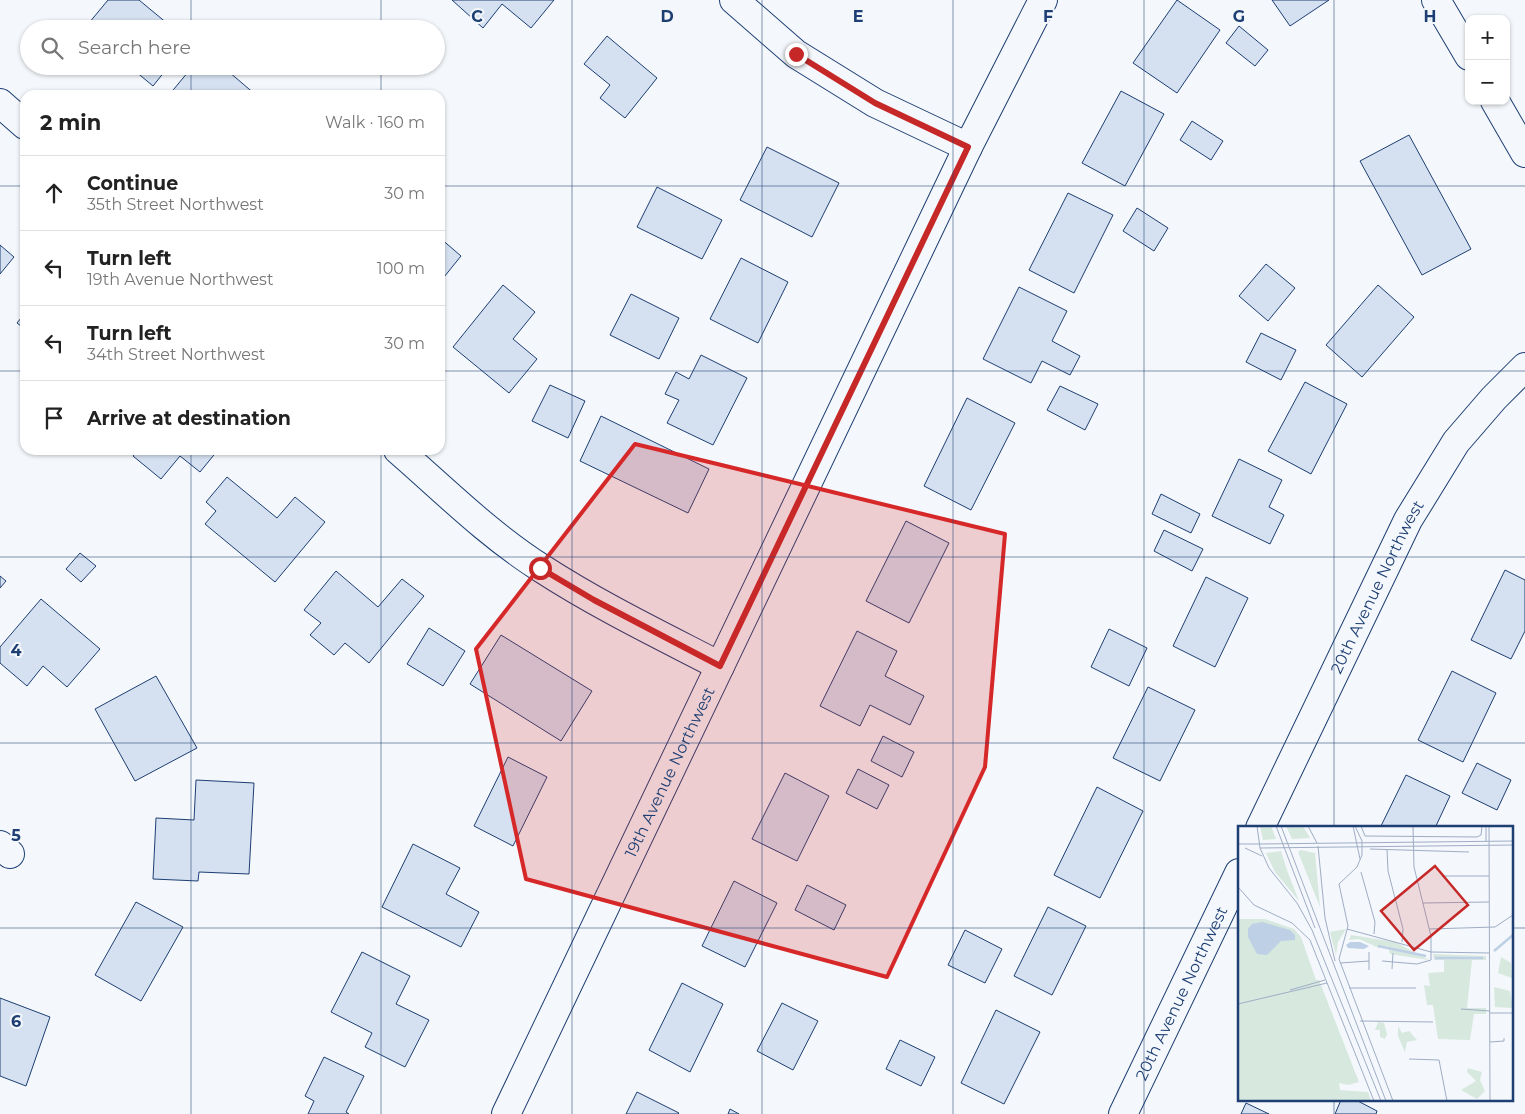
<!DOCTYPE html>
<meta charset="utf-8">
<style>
body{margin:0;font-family:Montserrat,sans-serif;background:#f2f2f2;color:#222}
.controls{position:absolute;right:15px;top:15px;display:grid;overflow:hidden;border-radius:10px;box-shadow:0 1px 4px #0004}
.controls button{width:45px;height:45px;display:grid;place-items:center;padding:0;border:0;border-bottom:1px solid #e0e0e0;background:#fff;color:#222;font:25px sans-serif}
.stop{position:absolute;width:15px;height:15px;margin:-11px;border:4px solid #c62828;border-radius:50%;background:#fff}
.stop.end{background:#c62828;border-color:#fff;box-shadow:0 1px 5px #0008}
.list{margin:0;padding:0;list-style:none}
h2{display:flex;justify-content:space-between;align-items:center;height:65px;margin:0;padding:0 20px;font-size:21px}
h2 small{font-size:16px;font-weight:400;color:#767676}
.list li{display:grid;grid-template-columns:32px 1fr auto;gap:15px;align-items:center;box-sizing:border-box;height:75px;padding:0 20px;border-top:1px solid #e0e0e0}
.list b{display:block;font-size:19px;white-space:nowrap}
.list p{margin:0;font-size:16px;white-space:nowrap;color:#767676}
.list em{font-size:16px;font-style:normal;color:#767676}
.icon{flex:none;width:28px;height:28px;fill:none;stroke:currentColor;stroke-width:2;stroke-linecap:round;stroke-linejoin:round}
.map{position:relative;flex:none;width:1525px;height:1114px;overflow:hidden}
.search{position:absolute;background:#fff;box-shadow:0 1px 4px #0004;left:20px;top:20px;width:425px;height:55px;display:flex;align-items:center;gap:12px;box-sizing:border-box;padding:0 18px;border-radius:28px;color:#767676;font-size:19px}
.panel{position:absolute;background:#fff;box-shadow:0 1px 4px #0004;left:20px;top:90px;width:425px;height:365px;border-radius:15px}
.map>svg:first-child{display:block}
.building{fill:#d5e0f0;stroke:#1d3f73}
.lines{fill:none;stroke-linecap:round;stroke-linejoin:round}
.street-casing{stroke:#1d3f73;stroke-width:30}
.secondary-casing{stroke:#1d3f73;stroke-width:30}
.street{stroke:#f4f7fb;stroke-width:28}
.secondary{stroke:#f4f7fb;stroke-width:28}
.route{stroke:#c62828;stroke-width:6}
.marked{fill:#d62828;fill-opacity:0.2;stroke:#d62828;stroke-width:4;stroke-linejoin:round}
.grid{fill:none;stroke:#1d3f73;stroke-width:1;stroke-opacity:0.55}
.labels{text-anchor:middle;stroke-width:4;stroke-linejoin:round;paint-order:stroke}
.street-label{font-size:16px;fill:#1d3f73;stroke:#f4f7fb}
.inset-river{fill:none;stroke:#bed0e5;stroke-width:2.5}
.inset-road{fill:none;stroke:#9eadc5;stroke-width:1}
.view{fill:#c62828;fill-opacity:0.15;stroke:#c62828;stroke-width:2.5}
.inset-edge{fill:none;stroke:#1d3f73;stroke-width:2.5}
.grid-label{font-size:16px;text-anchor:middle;font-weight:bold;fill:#1d3f73;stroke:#f4f7fb;stroke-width:4;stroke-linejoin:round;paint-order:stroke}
</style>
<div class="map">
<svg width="1525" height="1114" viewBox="0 0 1525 1114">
<rect width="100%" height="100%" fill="#f4f7fb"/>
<g class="building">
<path d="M108,0H139L174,29H84Z"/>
<path d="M452,0H554L531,28L502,4L483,28Z"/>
<path d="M1177,0L1220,30L1177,93L1133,63Z"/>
<path d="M1272,0H1329L1290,26Z"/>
<path d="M1239,26L1268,50L1255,66L1226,43Z"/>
<path d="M607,36L657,78L625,118L600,98L610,85L584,64Z"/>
<path d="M129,66H169L153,86Z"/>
<path d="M193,66H222L256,95H169Z"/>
<path d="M1121,91L1164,114L1125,186L1082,163Z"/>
<path d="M1192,121L1223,141L1211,160L1180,140Z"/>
<path d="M1409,135L1471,249L1422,275L1360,161Z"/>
<path d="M767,147L839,183L812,237L740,200Z"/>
<path d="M657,187L722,220L702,259L637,227Z"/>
<path d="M1068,193L1113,215L1074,293L1029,270Z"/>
<path d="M1137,208L1168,228L1154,251L1123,231Z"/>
<path d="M440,238L461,256L440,282Z"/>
<path d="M0,245L14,257L0,274Z"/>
<path d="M741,258L788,282L758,343L710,319Z"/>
<path d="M1266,264L1295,288L1268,321L1239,296Z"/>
<path d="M503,285L535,312L513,339L537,359L509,393L453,347Z"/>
<path d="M1378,285L1414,317L1362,377L1326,345Z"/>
<path d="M1019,287L1067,311L1052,341L1080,356L1070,375L1042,361L1031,383L983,359Z"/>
<path d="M631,294L679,318L659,359L610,335Z"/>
<path d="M25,313V329L17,323Z"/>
<path d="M1261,333L1296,350L1281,380L1246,362Z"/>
<path d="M701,355L747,378L713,445L667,423L679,400L665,394L676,372L689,379Z"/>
<path d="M1305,382L1347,404L1311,474L1268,451Z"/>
<path d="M550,385L585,401L568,438L532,421Z"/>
<path d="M1060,386L1098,404L1085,430L1047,410Z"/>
<path d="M967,398L1015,423L971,510L924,486Z"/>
<path d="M601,416L709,469L688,513L580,461Z"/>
<path d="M138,450H218L200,472L180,456L161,479L133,456Z"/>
<path d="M1239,459L1282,480L1269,507L1284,515L1270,544L1212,516Z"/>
<path d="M227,477L277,518L295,497L325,522L275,582L205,524L216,511L206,502Z"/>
<path d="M1161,494L1200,514L1191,533L1152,514Z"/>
<path d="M906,521L949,543L909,623L866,601Z"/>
<path d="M1164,530L1203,549L1192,571L1154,551Z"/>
<path d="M80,553L96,566L81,582L66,569Z"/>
<path d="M1505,570L1525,580V631L1511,659L1471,640Z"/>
<path d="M336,571L378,607L402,579L424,596L369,663L345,643L334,655L310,635L321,623L304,610Z"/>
<path d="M0,576L6,581L0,588Z"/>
<path d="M1206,577L1248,598L1215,667L1173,646Z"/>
<path d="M41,599L100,649L67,687L43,666L27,686L0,663V647Z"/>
<path d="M429,628L465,651L443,686L407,664Z"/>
<path d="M1109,629L1147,648L1129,686L1091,667Z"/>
<path d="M857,631L897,651L885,676L924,696L910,725L870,705L860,726L820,706Z"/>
<path d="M501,635L592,691L561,741L470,684Z"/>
<path d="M1452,671L1496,693L1463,762L1418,740Z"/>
<path d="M156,676L197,748L135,781L95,709Z"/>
<path d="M1148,687L1195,710L1160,781L1113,758Z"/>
<path d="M883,736L914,752L902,777L871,761Z"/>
<path d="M508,757L547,777L513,846L474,826Z"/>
<path d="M1477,763L1511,780L1497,810L1462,793Z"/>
<path d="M858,769L889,785L877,809L846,793Z"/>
<path d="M785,773L829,796L797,861L752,839Z"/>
<path d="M1406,775L1450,796L1435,828H1380Z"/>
<path d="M196,780L254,783L249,874L199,872L198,881L153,879L156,818L194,820Z"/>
<path d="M1097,787L1143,811L1100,898L1054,875Z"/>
<path d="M413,844L460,868L446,894L479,912L461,947L382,907Z"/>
<path d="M734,881L777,903L745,967L702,946Z"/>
<path d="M807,885L846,905L834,930L795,910Z"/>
<path d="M136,902L183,927L141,1001L95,975Z"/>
<path d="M1048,907L1086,926L1052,995L1014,976Z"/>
<path d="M965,930L1002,949L985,983L948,965Z"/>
<path d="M362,952L410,976L396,1004L429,1020L405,1067L365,1047L372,1033L331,1012Z"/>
<path d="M682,983L723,1004L690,1072L649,1050Z"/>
<path d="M0,998L50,1017L26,1086L0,1076Z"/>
<path d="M782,1003L818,1021L793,1070L757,1051Z"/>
<path d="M996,1010L1040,1032L1004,1104L961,1083Z"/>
<path d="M900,1040L935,1057L921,1086L886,1069Z"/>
<path d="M324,1057L364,1076L346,1112L349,1114H308L314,1101L305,1096Z"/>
<path d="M637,1092L679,1113L678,1114H626Z"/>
<path d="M1341,1100H1356L1377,1111L1376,1114H1335Z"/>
<path d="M1246,1103L1269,1114H1241Z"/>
<path d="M730,1109L739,1114H728Z"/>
</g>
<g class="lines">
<g class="street-casing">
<g id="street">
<path d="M734,0L796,54L875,103L968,147"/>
<path d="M0,103L25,125"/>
<path d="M398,450C444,490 489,535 541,568C598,605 660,635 720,666"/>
<path id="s1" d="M1260,828L1408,520L1456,442L1494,398L1525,367"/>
<path d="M0,845L10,854"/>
<path id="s2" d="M506,1114L968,147L1043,0"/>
<path id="s3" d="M1123,1114L1239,873"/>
</g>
</g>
<g class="secondary-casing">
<g id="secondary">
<path d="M1436,0L1469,56"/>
<path d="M1495,101L1525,153"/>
</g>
</g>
<use href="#street" class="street"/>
<use href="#secondary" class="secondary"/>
</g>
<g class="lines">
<path class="route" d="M540,568L594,600L720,666L968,147L875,103L796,54"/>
</g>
<path class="marked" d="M635,444L1005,534L985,767L887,977L526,879L476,649Z"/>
<path class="grid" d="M191,0V29M381,0V29M572,0V1114M762,0V1114M953,0V1114M1144,0V1114M1334,0V828M191,66V95M381,66V95M0,186H25M440,186H1525M0,371H25M440,371H1525M191,450V1114M381,450V1114M0,557H1525M0,743H1525M0,928H1239M1511,928H1525M1334,1100V1114"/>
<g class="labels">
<g class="street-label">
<text dy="6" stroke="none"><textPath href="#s1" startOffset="268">20th Avenue Northwest</textPath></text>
<text dy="6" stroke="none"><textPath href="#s2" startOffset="379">19th Avenue Northwest</textPath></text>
<text dy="6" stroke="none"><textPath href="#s3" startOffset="134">20th Avenue Northwest</textPath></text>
</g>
</g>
<g transform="translate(1238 826)">
<rect width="275" height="275" fill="#f4f7fb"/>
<path d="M22,0H33L38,13L25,14ZM48,0H65L72,12L54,13ZM63,24L77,27L82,81L60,26ZM43,25L49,44L61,75L37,46L28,27ZM0,93H27L56,103L63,111L78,154H81L121,256L110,259L101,257L102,264L130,266L133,275H0ZM108,103L100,116L98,129L92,106ZM113,109L157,116L191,134L152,128L150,120L141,122L121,113L111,114ZM195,128L248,130V134H234L229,182H248V188H236L232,214L200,213L195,179H189L186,159L192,160L190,147L206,146V134H196ZM263,131L273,137L274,152L260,147ZM256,161L272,165L275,182L257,181ZM140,196L146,197L149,208L147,213L142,211V204H137ZM160,200L164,207L171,205L179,214L169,216L167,226L160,210ZM230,242L244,246L242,254L247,265L239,273L223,264L238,255L229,246Z" fill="#d7e8df"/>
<path d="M24,96L52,104L57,109V114L43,115L29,129L19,128L10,111V103L14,98ZM112,116H122L131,120L126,123L110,122L108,119Z" fill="#bed0e5"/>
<path class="inset-river" d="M140,120L188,130M256,125L275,109M197,132H245"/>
<path class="inset-road" d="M19,0L22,22L275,19M38,0L77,102M43,0L148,275M70,0L79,17M115,0L122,33M117,0L124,15V29L119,41L101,58L110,100L101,133L155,275M123,0L127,10L239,11L243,9L244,0M251,0L252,275M248,16V0M0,18H22M22,18L275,15M80,20L87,92L97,135M7,22L24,30M22,22L31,42L59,77L74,104L143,275M132,23L231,26M149,23L150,45L165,103L164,116M123,46L137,96L136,108M204,50H251M0,61L16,79L54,97L72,114L136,275M185,77L251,76M109,103L193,126L251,127M191,103L257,101L275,89M131,126V144M144,135L179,138L193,134V110L176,41L175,0M102,137L131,135M154,143L155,127M111,162H178M52,164L87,154M0,178L89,157M223,183L252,185M252,187H275M122,195L195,196M252,216L266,215V212M171,233L201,234L209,275"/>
<path class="view" d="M197,40L230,79L176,124L143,85Z"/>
<rect width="275" height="275" class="inset-edge"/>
</g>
<g class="grid-label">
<text x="477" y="22">C</text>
<text x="667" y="22">D</text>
<text x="858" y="22">E</text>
<text x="1048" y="22">F</text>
<text x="1239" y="22">G</text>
<text x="1430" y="22">H</text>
<text x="16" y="656">4</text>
<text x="16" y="841">5</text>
<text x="16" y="1027">6</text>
</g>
</svg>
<div class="controls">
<button>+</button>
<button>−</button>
</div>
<div class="stop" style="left:540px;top:568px"></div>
<div class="stop end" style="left:796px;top:54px"></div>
<div class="search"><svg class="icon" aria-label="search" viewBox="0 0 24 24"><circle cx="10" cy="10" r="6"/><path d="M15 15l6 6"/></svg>Search here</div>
<section class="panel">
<h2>2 min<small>Walk · 160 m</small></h2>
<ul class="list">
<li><svg class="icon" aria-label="ahead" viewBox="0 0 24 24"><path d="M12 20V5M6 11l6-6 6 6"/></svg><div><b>Continue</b><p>35th Street Northwest</p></div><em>30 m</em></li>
<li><svg class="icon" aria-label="left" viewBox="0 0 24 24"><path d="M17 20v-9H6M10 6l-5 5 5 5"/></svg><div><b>Turn left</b><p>19th Avenue Northwest</p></div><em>100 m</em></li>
<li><svg class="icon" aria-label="left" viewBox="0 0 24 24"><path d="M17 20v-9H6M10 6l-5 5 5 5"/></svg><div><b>Turn left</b><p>34th Street Northwest</p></div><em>30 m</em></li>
<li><svg class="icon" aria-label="arrive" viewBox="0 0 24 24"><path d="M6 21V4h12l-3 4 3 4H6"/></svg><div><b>Arrive at destination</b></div></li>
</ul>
</section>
</div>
